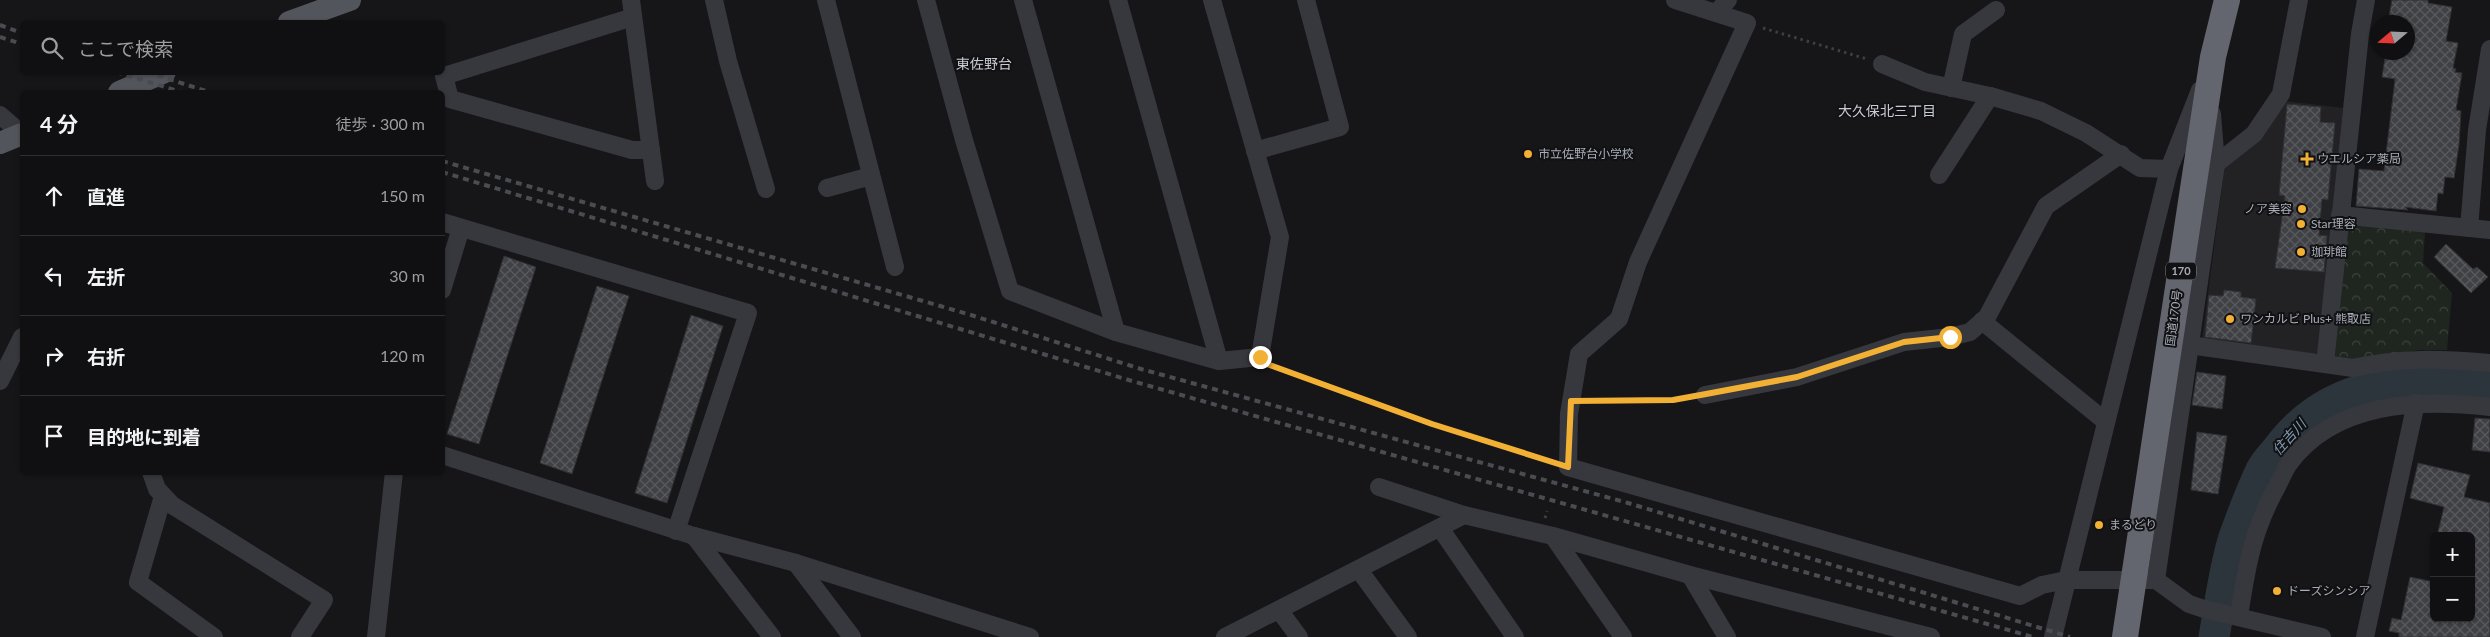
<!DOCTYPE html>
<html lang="ja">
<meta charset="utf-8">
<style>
body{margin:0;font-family:Lato,"Noto Sans JP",sans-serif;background:#19191b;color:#f1f3f6}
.controls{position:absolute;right:15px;bottom:15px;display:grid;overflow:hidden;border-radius:8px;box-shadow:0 1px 4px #0004}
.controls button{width:45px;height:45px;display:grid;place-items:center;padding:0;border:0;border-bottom:1px solid #303032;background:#101012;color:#f1f3f6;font:25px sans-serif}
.compass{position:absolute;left:2370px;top:15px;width:45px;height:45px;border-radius:50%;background:#101012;box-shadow:0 1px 4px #0004;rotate:251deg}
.stop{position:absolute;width:15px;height:15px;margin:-11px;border:4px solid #f2b134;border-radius:50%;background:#fff}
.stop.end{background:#f2b134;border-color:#fff;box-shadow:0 1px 5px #0008}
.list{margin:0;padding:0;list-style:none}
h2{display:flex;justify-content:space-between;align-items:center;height:65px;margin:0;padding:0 20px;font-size:21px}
h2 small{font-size:16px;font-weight:400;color:#9c9d9f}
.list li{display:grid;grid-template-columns:32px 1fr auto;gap:15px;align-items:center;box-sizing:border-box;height:80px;padding:0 20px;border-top:1px solid #303032}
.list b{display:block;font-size:19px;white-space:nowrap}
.list em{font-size:16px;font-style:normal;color:#9c9d9f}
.icon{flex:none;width:28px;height:28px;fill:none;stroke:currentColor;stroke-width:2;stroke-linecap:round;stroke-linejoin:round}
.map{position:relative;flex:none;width:2490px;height:637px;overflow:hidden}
.search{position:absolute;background:#101012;box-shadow:0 1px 4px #0004;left:20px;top:20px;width:425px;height:55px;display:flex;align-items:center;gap:12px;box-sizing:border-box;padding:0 18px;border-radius:8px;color:#9c9d9f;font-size:19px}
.panel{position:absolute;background:#101012;box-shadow:0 1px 4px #0004;left:20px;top:90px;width:425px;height:385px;border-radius:8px}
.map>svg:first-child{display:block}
.built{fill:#222225}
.park{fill:url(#park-crowns)}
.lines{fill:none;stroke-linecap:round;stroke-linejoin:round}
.river{stroke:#2c353c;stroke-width:31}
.building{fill:url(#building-cross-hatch);stroke:#303034}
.path{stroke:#3d3f44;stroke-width:3;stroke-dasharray:2.5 4;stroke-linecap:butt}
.minor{stroke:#37383d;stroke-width:18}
.major{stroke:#53555c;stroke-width:22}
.highway{stroke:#63666e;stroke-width:26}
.rail{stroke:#4a4c52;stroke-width:4;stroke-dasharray:6 5;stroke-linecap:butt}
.route{stroke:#f2b134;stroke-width:6}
.poi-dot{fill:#f2b134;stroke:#111113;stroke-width:2}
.labels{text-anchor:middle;stroke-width:4;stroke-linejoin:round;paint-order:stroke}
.shield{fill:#111113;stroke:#7b7e86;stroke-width:1}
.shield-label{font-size:11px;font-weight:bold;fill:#a8adb8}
.poi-label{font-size:12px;fill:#a8adb8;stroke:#111113;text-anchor:start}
.street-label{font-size:12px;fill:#a8adb8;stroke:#111113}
.neighbourhood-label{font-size:14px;fill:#c9ccd4;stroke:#111113}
.water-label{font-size:14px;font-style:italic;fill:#7f9bb3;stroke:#111113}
</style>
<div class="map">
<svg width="2490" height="637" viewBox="0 0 2490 637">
<defs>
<pattern id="park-crowns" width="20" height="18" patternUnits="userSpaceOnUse" patternTransform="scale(1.25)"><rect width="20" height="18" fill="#1e261f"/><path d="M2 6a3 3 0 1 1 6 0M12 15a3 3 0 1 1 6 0" fill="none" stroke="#3c433d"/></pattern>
<pattern id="building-cross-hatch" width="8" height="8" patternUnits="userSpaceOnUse" patternTransform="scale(1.25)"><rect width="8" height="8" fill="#404145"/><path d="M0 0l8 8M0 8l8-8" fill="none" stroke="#595a5e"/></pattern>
</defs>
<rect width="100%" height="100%" fill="#161618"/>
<path class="built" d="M2286,101L2343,108L2319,351L2313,355L2202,340L2223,178V166Z"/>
<path class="park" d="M2352,225L2425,231L2423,263L2452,293L2447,350H2420L2350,360H2340L2335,356L2347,228Z"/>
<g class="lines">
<path class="river" d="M2214,637C2220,604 2224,568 2234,537C2242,515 2251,491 2261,470C2265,462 2272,455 2277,449C2330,377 2409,377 2490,385"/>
</g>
<g class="building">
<path d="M2392,0H2428V3L2452,7L2446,41L2458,43L2453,68L2456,69L2455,72L2462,73L2456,110L2461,111L2459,145L2454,178L2445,177L2443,194L2438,193L2436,211L2405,207L2408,210L2356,206L2359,169L2384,171L2395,79L2382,77L2386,52H2408V22H2388Z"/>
<path d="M2287,104L2321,107L2320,122L2335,123L2328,200L2322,199L2319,235L2327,236L2324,272L2275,268L2285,196L2279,195Z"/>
<path d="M2446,244L2473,269L2477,267L2488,277L2471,293L2434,257Z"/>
<path d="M504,256L536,267L479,444L447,434Z"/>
<path d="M597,286L629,296L572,474L540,463Z"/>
<path d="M2224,290L2241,292V297L2256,299L2251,343L2205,337L2209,295L2223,296Z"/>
<path d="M691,315L723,326L667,503L635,493Z"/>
<path d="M2197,372L2226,376L2222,409L2192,405Z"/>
<path d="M2475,418L2490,419V452L2472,450Z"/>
<path d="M2197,432L2227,436L2218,494L2191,490Z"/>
<path d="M2418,463L2470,475L2464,497L2490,503V637H2399V633L2389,631L2392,618L2401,620L2410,577L2434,582V618H2471V536H2437L2444,507L2410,498Z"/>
</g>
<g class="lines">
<g class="path">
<path d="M1763,28L1867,59"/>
<path d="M1272,365L1432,424L1552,462"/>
<path d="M1586,401L1673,400L1690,397"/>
<path d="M1545,518L1547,511"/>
</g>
<g class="minor">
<path d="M631,0L655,181"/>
<path d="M714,0L728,61L766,189"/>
<path d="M826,0L895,267"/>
<path d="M926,0L964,140L1010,291L1116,332"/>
<path d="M1023,0L1116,332L1219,361L1260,357L1280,237L1212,0"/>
<path d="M1118,0L1219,361"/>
<path d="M1675,0L1747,23L1638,262L1619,319L1579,354L1569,414L1568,467L2020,596L2042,585L2066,580H2156L2189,604L2204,609L2322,637"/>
<path d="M1716,13L1728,0"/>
<path d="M633,17L444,76L450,99L632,150H651"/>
<path d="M1882,64L1925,82L1990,96"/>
<path d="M1951,88L1963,34L1996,10"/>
<path d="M0,115L22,134"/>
<path d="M1255,151L1340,127L1306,0"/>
<path d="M2216,164L2254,134L2281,94L2299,0"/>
<path d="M1939,175L1990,96L2041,111L2086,133L2140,168L2169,169"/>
<path d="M827,188L871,176"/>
<path d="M2340,215L2490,230"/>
<path d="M442,222L748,313L676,531"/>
<path d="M2469,228L2477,130L2490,49"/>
<path d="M442,290L461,228"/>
<path d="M1982,321L2105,421"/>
<path d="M2189,345L2353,368C2399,357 2443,359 2490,363"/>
<path d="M2325,364L2360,34L2366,0"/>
<path d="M0,381L22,337"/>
<path d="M1705,395L1797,377L1904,342L1950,337L1970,332L1987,317L2046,206L2121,154"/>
<path d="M442,455L694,536L796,563L1030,637"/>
<path d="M151,472L157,489L172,505L324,600L300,637"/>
<path d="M1379,487L1464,515"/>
<path d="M163,496L138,582L214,637"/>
<path d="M1440,528L1515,637"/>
<path d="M694,536L772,637"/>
<path d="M1553,536L1623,637"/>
<path d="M796,563L852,637"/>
<path d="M1359,570L1408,637"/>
<path d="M1690,575L1727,637"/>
<path d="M2156,580L2216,164L2212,114"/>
<path d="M1279,610L1299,637"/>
<path d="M2239,616C2242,597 2245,578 2249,560C2254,537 2263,513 2274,492C2279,484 2283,473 2288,465C2334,401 2420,399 2490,407"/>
<path d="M376,637L394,472"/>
<path d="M1225,637L1464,515L1553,536L1690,575L1931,637"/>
<path d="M2053,637L2169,169L2200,90"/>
<path d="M2365,637L2416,403"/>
</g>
<g class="major">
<path d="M289,22L350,0"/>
<path d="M119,92L165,72"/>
<path d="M0,143L22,134"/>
</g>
<path class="highway" d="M2125,637L2213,57L2227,0"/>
<g class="rail">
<path d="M0,25L22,33"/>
<path d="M0,37L22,44"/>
<path d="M116,72L181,92"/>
<path d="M147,72L209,92"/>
<path d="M442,161L971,315L1141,369L1628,503L2070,637"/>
<path d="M442,172L1132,381L2033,637"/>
</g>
</g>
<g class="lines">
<path class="route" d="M1260,357L1267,364L1432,424L1568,467L1571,401L1673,400L1706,394L1797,377L1904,342L1950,337"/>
</g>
<g class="poi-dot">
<circle cx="1528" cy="154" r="5"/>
<path d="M2304.5 151.5h5v5h5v5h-5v5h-5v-5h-5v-5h5z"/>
<circle cx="2302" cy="209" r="5"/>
<circle cx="2301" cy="224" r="5"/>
<circle cx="2301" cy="252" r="5"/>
<circle cx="2230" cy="319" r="5"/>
<circle cx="2099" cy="525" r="5"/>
<circle cx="2277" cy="591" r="5"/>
</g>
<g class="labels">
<rect class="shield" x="2166" y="262.5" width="30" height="17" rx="4"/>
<g class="shield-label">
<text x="2181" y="275">170</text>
</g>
<g class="poi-label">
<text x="1538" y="158">市立佐野台小学校</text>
<text x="2317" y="163">ウエルシア薬局</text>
<text x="2292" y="213" text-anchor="end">ノア美容</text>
<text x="2311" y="228">Star理容</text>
<text x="2311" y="256">珈琲館</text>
<text x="2240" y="323">ワンカルビ Plus+ 熊取店</text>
<text x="2109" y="529">まるどり</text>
<text x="2287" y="595">ドーズシンシア</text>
</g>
<g class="street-label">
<text transform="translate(2174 318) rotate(-82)" y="4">国道170号</text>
</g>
<g class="neighbourhood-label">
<text x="984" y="69">東佐野台</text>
<text x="1887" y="116">大久保北三丁目</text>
</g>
<g class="water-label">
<text transform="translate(2289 437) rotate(-48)" y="5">住吉川</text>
</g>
</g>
</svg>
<div class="controls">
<button>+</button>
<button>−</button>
</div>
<svg class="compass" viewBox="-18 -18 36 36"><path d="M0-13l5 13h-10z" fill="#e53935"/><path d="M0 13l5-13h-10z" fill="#9c9d9f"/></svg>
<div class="stop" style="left:1950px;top:337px"></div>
<div class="stop end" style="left:1260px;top:357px"></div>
<div class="search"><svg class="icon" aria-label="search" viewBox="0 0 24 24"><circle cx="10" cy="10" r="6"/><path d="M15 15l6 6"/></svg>ここで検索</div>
<section class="panel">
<h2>4 分<small>徒歩 · 300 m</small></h2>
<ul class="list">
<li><svg class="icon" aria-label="ahead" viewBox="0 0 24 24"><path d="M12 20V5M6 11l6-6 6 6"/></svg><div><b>直進</b></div><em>150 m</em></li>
<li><svg class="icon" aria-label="left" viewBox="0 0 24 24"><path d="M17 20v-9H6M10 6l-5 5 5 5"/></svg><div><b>左折</b></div><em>30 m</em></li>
<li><svg class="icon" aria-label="right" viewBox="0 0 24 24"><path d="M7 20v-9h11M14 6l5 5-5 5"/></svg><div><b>右折</b></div><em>120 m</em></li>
<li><svg class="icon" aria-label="arrive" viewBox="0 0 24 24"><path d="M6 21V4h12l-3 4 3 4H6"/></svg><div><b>目的地に到着</b></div></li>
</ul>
</section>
</div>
